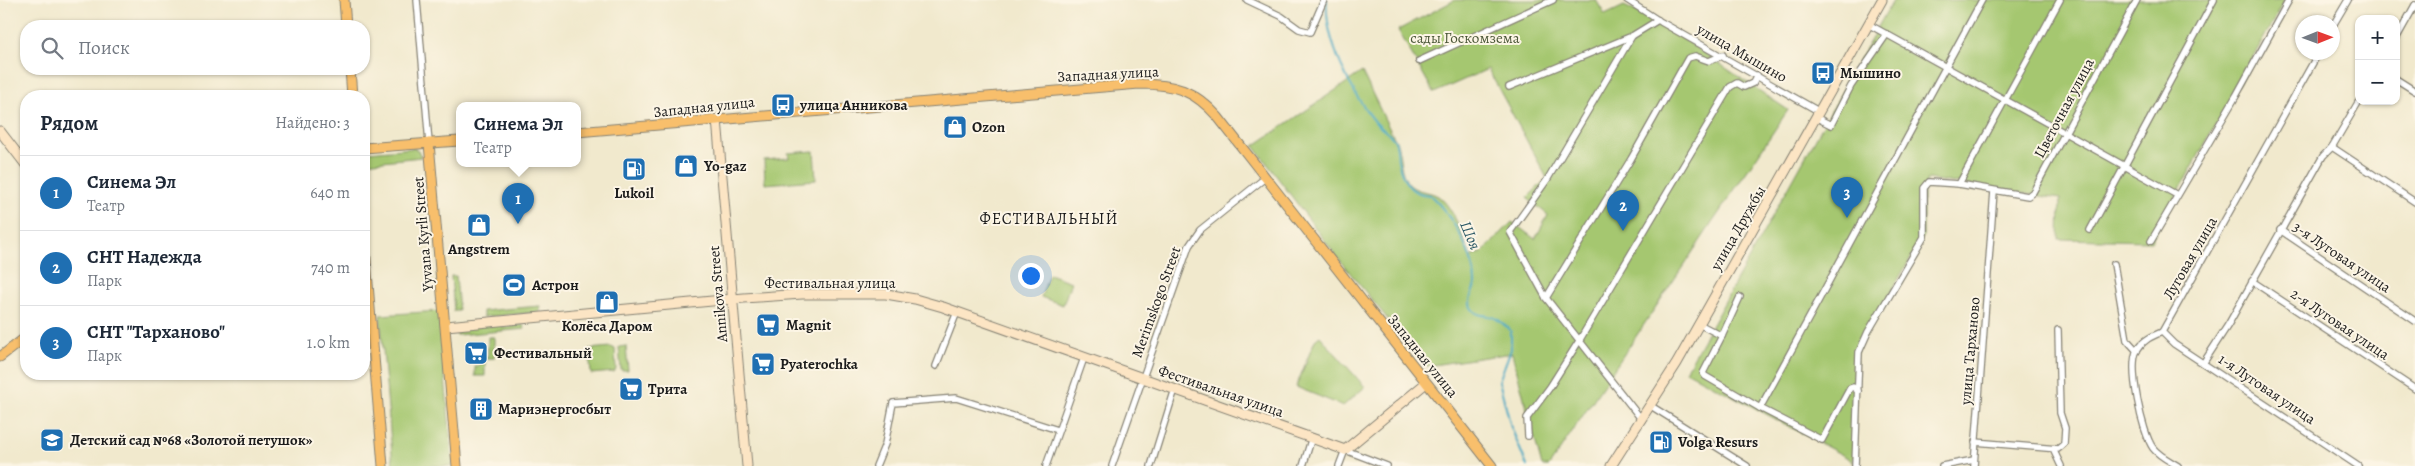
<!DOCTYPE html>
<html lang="ru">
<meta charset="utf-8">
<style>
body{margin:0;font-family:Alegreya,serif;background:#f2f2f3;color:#1f2937}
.controls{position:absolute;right:15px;top:15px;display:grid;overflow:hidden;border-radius:10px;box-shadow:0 1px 4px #0004}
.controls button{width:45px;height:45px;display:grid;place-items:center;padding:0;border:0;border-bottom:1px solid #e0e1e3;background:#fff;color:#1f2937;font:25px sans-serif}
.compass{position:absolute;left:2295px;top:15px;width:45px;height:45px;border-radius:50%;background:#fff;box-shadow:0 1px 4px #0004;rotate:89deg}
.you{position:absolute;left:1030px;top:275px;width:18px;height:18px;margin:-12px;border:4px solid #fff;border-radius:50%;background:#1a73e8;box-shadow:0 0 0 8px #1a73e833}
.badge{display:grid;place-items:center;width:32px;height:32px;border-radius:50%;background:#1f6fb2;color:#fff;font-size:16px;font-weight:700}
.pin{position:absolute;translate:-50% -41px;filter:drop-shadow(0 1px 2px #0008)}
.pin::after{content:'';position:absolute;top:26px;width:18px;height:15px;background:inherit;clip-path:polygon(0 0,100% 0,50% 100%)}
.popup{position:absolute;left:456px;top:102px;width:125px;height:65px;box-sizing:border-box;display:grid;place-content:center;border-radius:10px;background:#fff;filter:drop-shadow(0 1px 4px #0005);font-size:16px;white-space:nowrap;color:#747a83}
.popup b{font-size:19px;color:#1f2937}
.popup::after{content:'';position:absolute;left:50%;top:100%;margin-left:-10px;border:10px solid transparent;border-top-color:#fff}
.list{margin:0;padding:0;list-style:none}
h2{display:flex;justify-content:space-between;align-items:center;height:65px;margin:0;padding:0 20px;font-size:21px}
h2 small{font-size:16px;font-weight:400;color:#747a83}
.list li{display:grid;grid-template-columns:32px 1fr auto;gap:15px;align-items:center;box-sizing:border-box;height:75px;padding:0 20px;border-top:1px solid #e0e1e3}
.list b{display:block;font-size:19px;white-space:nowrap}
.list p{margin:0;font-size:16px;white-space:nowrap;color:#747a83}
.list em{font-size:16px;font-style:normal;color:#747a83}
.icon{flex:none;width:28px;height:28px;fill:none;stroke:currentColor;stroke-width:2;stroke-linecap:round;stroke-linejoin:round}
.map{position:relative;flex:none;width:2415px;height:466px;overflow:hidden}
.search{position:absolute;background:#fff;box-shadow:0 1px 4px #0004;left:20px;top:20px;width:350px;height:55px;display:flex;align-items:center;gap:12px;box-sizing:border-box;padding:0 18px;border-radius:20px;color:#747a83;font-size:19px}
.panel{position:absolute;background:#fff;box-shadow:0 1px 4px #0004;left:20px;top:90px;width:350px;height:290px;border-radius:20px}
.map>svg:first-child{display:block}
.green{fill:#a5c770;stroke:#607246}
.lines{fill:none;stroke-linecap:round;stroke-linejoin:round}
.stream{stroke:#45a9c5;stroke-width:2}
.street-casing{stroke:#868274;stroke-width:8}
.secondary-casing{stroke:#868274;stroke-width:11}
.primary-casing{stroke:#868274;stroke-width:11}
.street{stroke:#fff;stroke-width:5.5}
.secondary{stroke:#fce5c4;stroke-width:9}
.primary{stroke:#f8bf6c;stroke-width:9}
.labels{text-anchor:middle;stroke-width:4;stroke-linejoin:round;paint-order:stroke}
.park-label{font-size:15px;fill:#4c5839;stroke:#fcf5e5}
.street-label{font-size:15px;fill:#1c1c1c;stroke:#fcf5e5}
.poi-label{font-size:15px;font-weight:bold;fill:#1c1c1c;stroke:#fcf5e5;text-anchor:start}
.neighbourhood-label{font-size:16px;letter-spacing:1px;fill:#1c1c1c;stroke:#fcf5e5}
.water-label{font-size:16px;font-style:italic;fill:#2e5b68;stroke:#fcf5e5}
</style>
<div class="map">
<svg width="2415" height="466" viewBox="0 0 2415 466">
<rect width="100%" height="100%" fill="#fcf5e5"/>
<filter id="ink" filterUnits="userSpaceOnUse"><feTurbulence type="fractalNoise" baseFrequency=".02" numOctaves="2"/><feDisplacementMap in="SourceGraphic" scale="10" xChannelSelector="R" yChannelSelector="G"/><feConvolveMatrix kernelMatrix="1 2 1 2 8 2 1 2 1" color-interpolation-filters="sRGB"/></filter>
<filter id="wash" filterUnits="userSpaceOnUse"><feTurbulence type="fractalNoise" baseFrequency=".0096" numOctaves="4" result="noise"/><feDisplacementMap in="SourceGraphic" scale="20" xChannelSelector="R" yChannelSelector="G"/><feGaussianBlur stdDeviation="1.12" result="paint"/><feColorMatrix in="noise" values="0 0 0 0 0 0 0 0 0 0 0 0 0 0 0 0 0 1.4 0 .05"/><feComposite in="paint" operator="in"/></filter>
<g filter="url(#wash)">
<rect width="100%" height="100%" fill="#f1e9cd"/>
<g class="green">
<path d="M1455,0H1596L1605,15L1624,6L1655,20L1788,110L1549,466H1542L1512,353L1426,366L1337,257L1254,146L1362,72L1392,134C1403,148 1397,167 1407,182C1415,193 1428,190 1438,196C1454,207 1464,239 1470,257L1483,252L1512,222L1535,239L1548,215L1527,198L1547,178L1488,69L1434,93L1398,30Z"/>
<path d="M1893,0H2285L2151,241L2059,239L2060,199L1928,179L1923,189V237L1857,350L1853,463L1848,458L1686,371Z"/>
<path d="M414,148L418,150L421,157L364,163V154L367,152Z"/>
<path d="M814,151L816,180L765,184L764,160L789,158L788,153Z"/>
<path d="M1049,274L1071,282L1063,305L1041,297Z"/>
<path d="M451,276H456L459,311H454Z"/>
<path d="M540,306V312L483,317V311Z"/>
<path d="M439,311L453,466H393L380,315Z"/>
<path d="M502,324V327L523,325L525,329L457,335L456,328Z"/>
<path d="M1320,336L1365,387L1343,406L1296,387L1315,340Z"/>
<path d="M488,337H494V358L485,359V376H475V366H480V357H488Z"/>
<path d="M626,346L628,370H621L619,347Z"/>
<path d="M611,347L615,349L616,369L614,372L591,374L589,349Z"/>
</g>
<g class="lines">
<path class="stream" d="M1327,0C1324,39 1351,93 1376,123C1382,130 1390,133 1395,141C1398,147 1397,154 1398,160C1402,179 1409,195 1430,195C1451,214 1475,254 1475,283C1475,291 1466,300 1472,309C1477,316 1486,315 1493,317C1500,320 1506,326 1511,331V349L1499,381L1511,427L1527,466"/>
</g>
</g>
<g filter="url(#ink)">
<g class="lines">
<g class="street-casing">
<g id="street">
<path d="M417,0L429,143"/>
<path d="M1247,0L1281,16L1299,29L1310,32L1324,0"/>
<path d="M1627,0L1661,22L1820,112"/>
<path d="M1868,24L2177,195"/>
<path d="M2332,27L2348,0"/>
<path d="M2396,39L2415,5"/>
<path d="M1419,61L1553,0"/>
<path d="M2396,79L2415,91"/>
<path d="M1509,87L1632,36"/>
<path d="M1817,118L1831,125L1851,86L1887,34"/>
<path d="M2332,147L2415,202"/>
<path d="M1959,184L2060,0"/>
<path d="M2090,230L2214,0"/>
<path d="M2280,230L2415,321"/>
<path d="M2151,241L2236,96L2289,0"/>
<path d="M2114,264L2127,340L2137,351"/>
<path d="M2252,281L2415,389"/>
<path d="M1546,298L1631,159L1688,58L1695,56L1709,61L1723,55"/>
<path d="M1699,324L1722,336L1703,373L1705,376L1760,408L1822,440L1850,388L1853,387L1858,391"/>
<path d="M2162,332L2174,344L2358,466"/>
<path d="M1722,336L1740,297"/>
<path d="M2204,362L2228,325L2323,156L2332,147L2359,101"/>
<path d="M936,366L957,312"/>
<path d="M1651,406L1747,466"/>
<path d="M1760,408L1982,0"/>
<path d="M1642,420L1546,298L1510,232L1547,180L1632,36L1658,20"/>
<path d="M1528,436L1527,418L1550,387L1579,341L1730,87L1737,83L1744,87L1753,83L1757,75"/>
<path d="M1975,442L2058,449L2064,444L2065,428L2060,413L2058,330"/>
<path d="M2053,449L2061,466"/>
<path d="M876,466L885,444L893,403L956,398L1058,430"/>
<path d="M1046,466L1084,358"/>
<path d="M1112,466L1189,246L1200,230L1265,178"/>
<path d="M1151,466L1175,389"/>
<path d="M1303,466L1312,437"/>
<path d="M1339,466L1345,450L1387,466"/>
<path d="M1855,466L1859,352L1868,332L1924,237V188L1929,182L1959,184L2028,196L2033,192L2137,0"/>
<path d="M1942,466L1974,460"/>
<path d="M1974,466L1994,191"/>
<path d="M2178,466C2170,461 2159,456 2153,448C2142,433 2128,367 2137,350C2143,340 2152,336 2162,332L2319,52"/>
</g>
</g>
<g class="secondary-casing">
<g id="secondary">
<path d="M717,119L747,466"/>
<path d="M0,131L26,165"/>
<path d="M446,326L744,298L802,294H886L915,299L943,307L1345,450"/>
<path d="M1345,450L1426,383"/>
<path d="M1611,466L1677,363L1882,0"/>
</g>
</g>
<g class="primary-casing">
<g id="primary">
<path d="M344,0L346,26"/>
<path d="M350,69L352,96"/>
<path d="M577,132L1139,84C1175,84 1194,90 1218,117L1492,466"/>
<path d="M429,143L457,466"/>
<path d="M364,148L459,141"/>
<path d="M364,235L383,466"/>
<path d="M0,357L26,337"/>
</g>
</g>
<use href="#street" class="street"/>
<use href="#secondary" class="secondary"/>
<use href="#primary" class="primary"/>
</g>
</g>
<defs>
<g id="bus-square" transform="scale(1.25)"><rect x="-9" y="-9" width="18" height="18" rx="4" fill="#1f6fb2" stroke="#fcf5e5"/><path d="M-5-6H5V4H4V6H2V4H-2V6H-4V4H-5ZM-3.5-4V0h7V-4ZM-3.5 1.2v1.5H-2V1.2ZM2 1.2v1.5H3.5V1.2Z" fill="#fff"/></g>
<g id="shop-square" transform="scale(1.25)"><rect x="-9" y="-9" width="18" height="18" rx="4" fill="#1f6fb2" stroke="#fcf5e5"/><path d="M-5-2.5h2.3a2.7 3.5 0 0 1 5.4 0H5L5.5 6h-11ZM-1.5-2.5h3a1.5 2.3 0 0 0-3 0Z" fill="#fff"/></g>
<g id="fuel-square" transform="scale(1.25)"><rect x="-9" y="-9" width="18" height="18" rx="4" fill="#1f6fb2" stroke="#fcf5e5"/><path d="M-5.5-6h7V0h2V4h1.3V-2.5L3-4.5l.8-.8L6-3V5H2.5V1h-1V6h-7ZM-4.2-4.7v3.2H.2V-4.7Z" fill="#fff"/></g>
<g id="stadium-square" transform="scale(1.25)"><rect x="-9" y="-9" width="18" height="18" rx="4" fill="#1f6fb2" stroke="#fcf5e5"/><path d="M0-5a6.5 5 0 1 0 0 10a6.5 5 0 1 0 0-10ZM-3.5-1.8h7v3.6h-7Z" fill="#fff"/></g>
<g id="supermarket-square" transform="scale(1.25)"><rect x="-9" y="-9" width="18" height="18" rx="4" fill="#1f6fb2" stroke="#fcf5e5"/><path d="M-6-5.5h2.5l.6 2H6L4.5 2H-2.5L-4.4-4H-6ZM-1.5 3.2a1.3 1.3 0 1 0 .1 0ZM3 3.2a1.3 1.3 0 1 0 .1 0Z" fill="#fff"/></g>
<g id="building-square" transform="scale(1.25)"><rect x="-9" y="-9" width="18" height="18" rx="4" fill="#1f6fb2" stroke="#fcf5e5"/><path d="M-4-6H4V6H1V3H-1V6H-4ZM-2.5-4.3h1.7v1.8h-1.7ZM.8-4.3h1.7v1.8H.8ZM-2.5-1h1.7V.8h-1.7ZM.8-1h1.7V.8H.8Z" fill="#fff"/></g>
<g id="school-square" transform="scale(1.25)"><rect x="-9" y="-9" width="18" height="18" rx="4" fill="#1f6fb2" stroke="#fcf5e5"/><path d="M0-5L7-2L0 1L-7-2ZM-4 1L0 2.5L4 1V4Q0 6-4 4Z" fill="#fff"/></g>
</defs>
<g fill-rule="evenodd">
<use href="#bus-square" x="1823" y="73"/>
<use href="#bus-square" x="783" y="105"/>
<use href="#shop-square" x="955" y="127"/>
<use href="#shop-square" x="686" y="166"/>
<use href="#fuel-square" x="634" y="169"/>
<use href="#shop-square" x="479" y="225"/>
<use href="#stadium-square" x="514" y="285"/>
<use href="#shop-square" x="607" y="302"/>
<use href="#supermarket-square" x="768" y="325"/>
<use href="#supermarket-square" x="476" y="353"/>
<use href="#supermarket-square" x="763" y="364"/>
<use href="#supermarket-square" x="631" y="389"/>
<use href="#building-square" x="481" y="409"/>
<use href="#school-square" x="52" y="440"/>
<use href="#fuel-square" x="1661" y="442"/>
</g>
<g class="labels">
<g class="park-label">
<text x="1465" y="43">сады Госкомзема</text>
</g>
<g class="street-label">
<text transform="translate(1742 53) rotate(30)" y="5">улица Мышино</text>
<text transform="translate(1108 74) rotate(-3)" y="5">Западная улица</text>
<text transform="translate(704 107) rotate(-6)" y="5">Западная улица</text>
<text transform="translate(2064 108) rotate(-62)" y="5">Цветочная улица</text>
<text transform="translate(1738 228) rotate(-60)" y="5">улица Дружбы</text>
<text transform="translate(423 234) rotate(-95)" y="5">Yyvana Kyrli Street</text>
<text transform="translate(2342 257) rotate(34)" y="5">3-я Луговая улица</text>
<text transform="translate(2190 258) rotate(-60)" y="5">Луговая улица</text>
<text x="830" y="288">Фестивальная улица</text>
<text transform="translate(718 294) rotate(-95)" y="5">Annikova Street</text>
<text transform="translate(1156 302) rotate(-70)" y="5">Merimskogo Street</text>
<text transform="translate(2340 324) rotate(34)" y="5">2-я Луговая улица</text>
<text transform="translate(1970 351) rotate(-85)" y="5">улица Тарханово</text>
<text transform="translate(1423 356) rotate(51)" y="5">Западная улица</text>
<text transform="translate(2267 389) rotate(34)" y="5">1-я Луговая улица</text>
<text transform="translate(1221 391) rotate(19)" y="5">Фестивальная улица</text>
</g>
<g class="poi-label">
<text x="1840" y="78">Мышино</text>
<text x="800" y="110">улица Анникова</text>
<text x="972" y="132">Ozon</text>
<text x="704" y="171">Yo-gaz</text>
<text x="634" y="198" text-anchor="middle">Lukoil</text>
<text x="479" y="254" text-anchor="middle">Angstrem</text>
<text x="532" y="290">Астрон</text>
<text x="786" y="330">Magnit</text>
<text x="607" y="331" text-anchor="middle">Колёса Даром</text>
<text x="494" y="358">Фестивальный</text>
<text x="780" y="369">Pyaterochka</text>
<text x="648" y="394">Трита</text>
<text x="498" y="414">Мариэнергосбыт</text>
<text x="70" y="445">Детский сад №68 «Золотой петушок»</text>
<text x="1678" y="447">Volga Resurs</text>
</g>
<g class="neighbourhood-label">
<text x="1049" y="224">ФЕСТИВАЛЬНЫЙ</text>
</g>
<g class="water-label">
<text transform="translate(1471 235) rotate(67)" y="6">Шоя</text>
</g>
</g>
</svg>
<div class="controls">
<button>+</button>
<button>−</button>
</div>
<svg class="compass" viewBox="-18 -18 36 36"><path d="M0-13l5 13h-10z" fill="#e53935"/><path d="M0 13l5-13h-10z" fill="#747a83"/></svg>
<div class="you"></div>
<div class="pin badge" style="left:518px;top:224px">1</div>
<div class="popup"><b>Синема Эл</b>Театр</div>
<div class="pin badge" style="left:1623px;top:231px">2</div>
<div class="pin badge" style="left:1847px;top:218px">3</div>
<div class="search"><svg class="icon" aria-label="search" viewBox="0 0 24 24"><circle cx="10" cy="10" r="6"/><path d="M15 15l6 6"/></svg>Поиск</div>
<section class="panel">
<h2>Рядом<small>Найдено: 3</small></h2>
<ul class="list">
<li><span class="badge">1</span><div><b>Синема Эл</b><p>Театр</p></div><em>640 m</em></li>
<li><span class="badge">2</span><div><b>СНТ Надежда</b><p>Парк</p></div><em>740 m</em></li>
<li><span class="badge">3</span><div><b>СНТ &quot;Тарханово&quot;</b><p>Парк</p></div><em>1.0 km</em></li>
</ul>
</section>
</div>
